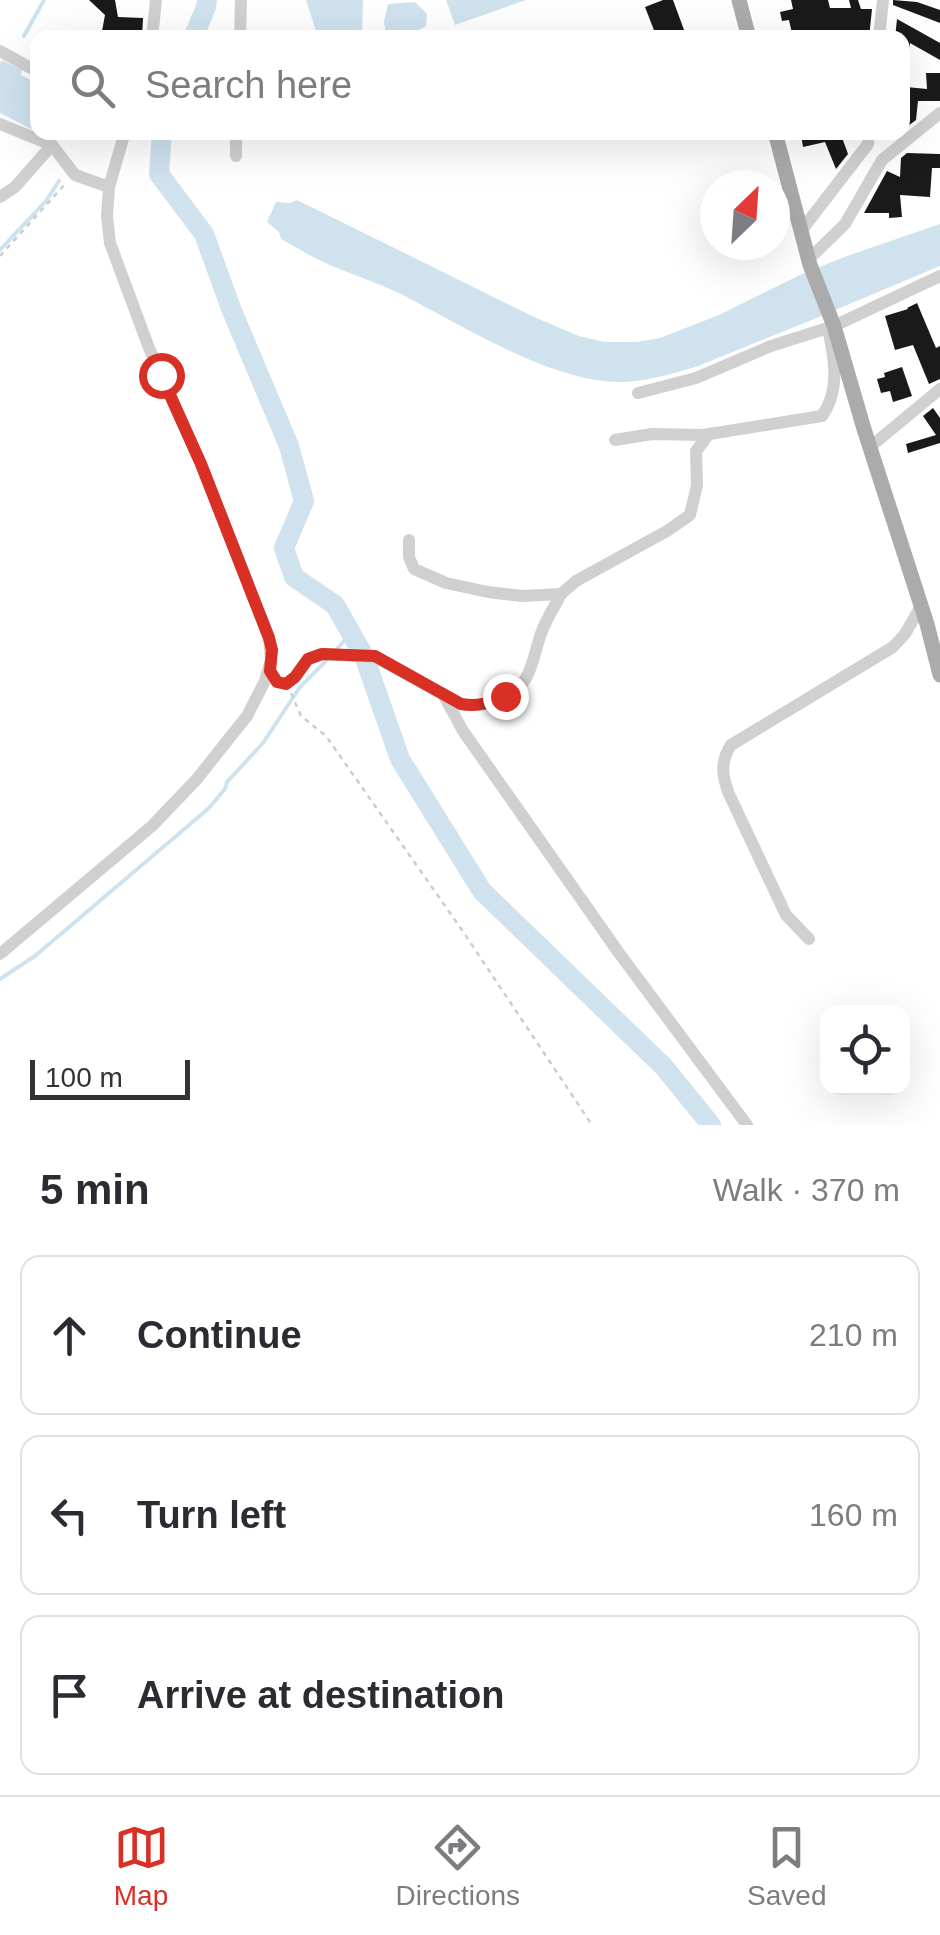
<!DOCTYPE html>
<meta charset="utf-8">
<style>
body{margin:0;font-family:Arial,sans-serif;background:#f2f2f3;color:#2b2b33}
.controls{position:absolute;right:30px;bottom:30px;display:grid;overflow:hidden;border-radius:20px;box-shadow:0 10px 40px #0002}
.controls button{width:90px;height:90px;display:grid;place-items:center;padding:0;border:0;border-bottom:2px solid #e1e1e2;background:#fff;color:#2b2b33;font:50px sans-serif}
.compass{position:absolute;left:700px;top:170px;width:90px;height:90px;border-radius:50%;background:#fff;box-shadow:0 10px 40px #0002;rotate:25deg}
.scale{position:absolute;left:30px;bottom:25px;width:160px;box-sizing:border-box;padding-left:10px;border:5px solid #333;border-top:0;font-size:28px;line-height:35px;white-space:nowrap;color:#333;-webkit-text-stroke:8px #fff;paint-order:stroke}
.stop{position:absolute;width:30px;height:30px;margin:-22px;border:8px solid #d93025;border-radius:50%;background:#fff}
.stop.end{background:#d93025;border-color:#fff;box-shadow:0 2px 10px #0008}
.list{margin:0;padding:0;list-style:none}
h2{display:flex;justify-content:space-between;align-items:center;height:130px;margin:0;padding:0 40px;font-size:42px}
h2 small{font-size:32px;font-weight:400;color:#7c7c81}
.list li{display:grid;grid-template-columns:65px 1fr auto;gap:30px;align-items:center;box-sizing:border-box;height:160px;margin:0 20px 20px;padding:0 20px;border:2px solid #e1e1e2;border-radius:20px}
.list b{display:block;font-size:38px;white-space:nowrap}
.list em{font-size:32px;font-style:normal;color:#7c7c81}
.icon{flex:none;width:55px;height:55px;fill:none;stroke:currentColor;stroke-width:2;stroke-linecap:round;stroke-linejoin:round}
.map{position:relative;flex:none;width:940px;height:1125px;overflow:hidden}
.search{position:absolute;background:#fff;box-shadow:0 10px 40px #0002;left:30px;right:30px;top:30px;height:110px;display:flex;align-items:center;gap:25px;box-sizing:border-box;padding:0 35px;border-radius:20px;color:#7c7c81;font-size:38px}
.sheet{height:670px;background:#fff}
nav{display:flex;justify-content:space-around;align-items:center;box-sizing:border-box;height:140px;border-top:2px solid #e1e1e2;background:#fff;font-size:28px;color:#7c7c81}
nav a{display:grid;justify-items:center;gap:5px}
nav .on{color:#d93025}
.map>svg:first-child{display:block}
.water{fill:#cfe2ee}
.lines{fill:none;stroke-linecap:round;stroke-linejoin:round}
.stream{stroke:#cfe2ee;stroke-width:4}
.river{stroke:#cfe2ee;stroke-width:20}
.building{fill:#1a1a1a}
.path{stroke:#cdcdcd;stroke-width:2.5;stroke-dasharray:5 5;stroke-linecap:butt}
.minor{stroke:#d0d0d0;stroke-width:12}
.major{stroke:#ababab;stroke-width:15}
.route{stroke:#d93025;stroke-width:12}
</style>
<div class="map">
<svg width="940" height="1125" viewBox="0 0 940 1125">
<rect width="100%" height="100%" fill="#fff"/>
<g class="water">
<path d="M306,0H363L362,37H318Z"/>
<path d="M446,0H526L455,25Z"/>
<path d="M415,2L427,14L426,26L405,37H386L384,21L388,4Z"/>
<path d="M2,60L22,70L21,75L37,83V132L0,113V63Z"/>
<path d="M297,200L532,316L579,336L604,342H637L660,338L719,315L806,272L824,315L698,366C675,373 649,381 624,382C553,384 462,325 399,293C378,283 356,276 335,267C316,260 299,249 281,239L279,232L267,222L276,202L290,203Z"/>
<path d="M940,224V266L835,310L817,268L847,256Z"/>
</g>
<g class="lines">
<g class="stream">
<path d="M24,36L44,0"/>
<path d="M0,250L46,201L59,181"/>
<path d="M336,650L351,633"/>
<path d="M0,979L35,956L209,808L225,789L227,782L263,743L300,687L330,657"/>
</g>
<g class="river">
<path d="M193,38L206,7L207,0"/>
<path d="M162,132L159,174L204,234L232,311L289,446L304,501L284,548L294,577L335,605L364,656L400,759L482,891L664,1067L711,1125"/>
</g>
</g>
<g class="building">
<path d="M89,0H115L118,17L143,18L142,38H128L102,31L105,15Z"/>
<path d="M663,0H673L687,38H657L645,7Z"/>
<path d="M791,0H828L830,8H851L849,0H858L861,9H872L869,38H836L817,34L818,38H793L789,20L782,21L780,12L793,9Z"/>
<path d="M893,0L917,2L940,10V23L893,5Z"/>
<path d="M897,19L940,43V60L910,43L909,62H902V38H895Z"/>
<path d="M926,73H940V101H918L916,120L908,126L902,125L906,87L927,89Z"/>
<path d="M812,132H840L848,154L836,169L825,142L803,147L801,135Z"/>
<path d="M907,153L940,154V168H932L930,197L900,195L902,217L889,218V213H864L887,171L900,177L901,158Z"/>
<path d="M917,303L936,348L940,346V379L929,384L913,345L895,350L885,316L908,309L907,308Z"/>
<path d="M902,367L912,396L893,402L890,391L881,393L877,379L885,377L884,373Z"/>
<path d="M933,408L940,418V443L908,453L906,444L936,435L923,416Z"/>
</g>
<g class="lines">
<g class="path">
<path d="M0,256L66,183"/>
<path d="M291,693L301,716L326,736L464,933L592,1125"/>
</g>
<g class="minor">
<path d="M152,38L156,0"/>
<path d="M240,38L241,0"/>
<path d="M879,38L883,0"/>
<path d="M0,51L38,72"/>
<path d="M0,124L52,145L75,175L109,187"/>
<path d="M236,156V132"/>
<path d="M0,197L15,187L52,145"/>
<path d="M801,231L868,144L869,132"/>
<path d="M809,259L845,224L882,160L940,113"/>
<path d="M638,393L696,378L771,346L834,326L940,276"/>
<path d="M615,440L652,434L703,435L822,416C841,389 834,358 828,328"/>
<path d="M870,447L940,389"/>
<path d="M409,540V557L414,569L446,583L488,592L522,596L561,594L576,581L667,531L690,515L697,485L696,451L709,434"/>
<path d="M270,671L277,682L286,684L295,677L308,659L322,654L375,657L461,704C484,708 513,699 526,678C534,664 536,646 542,631C547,618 555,606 561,594"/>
<path d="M444,696L463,731L619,953L747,1125"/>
<path d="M809,939L786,915L729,794C722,776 720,762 731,745L893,647L905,634L921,606"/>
<path d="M0,954L152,826L196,780L247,716L265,681L271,660L269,637L201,464L149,348L110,243L107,216L109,187L125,132"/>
</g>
<g class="major">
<path d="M739,0L749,38"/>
<path d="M775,132L810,265L834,326L864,429L927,624L940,675"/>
</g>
</g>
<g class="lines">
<path class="route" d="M161,375L201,464L269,638L272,650L270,671L277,682L286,684L295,677L308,659L322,654L375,656L461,704C479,707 489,703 505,696"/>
</g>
</svg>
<div class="controls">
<button><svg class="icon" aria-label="locate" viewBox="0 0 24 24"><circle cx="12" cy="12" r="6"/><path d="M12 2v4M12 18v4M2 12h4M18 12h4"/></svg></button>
</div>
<svg class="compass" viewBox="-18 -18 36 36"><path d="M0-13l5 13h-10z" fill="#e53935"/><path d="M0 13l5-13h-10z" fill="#7c7c81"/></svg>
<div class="scale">100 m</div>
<div class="stop" style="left:161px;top:375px"></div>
<div class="stop end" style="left:505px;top:696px"></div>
<div class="search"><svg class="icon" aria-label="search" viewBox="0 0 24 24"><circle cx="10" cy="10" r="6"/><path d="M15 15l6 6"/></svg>Search here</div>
</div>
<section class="sheet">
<h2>5 min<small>Walk · 370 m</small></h2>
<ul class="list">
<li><svg class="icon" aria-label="ahead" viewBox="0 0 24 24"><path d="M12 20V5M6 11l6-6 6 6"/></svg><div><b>Continue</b></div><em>210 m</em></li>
<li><svg class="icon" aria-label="left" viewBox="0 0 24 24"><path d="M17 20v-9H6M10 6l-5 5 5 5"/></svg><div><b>Turn left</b></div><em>160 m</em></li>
<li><svg class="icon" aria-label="arrive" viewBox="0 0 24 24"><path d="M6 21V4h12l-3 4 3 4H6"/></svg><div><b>Arrive at destination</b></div></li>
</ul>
</section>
<nav>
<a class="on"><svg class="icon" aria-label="map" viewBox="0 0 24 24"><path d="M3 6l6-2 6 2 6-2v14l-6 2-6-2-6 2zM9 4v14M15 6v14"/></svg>Map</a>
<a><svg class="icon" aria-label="directions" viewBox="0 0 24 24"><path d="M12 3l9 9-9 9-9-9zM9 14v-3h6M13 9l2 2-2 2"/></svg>Directions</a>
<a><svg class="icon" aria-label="saved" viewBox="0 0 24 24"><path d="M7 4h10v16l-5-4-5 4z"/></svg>Saved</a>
</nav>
